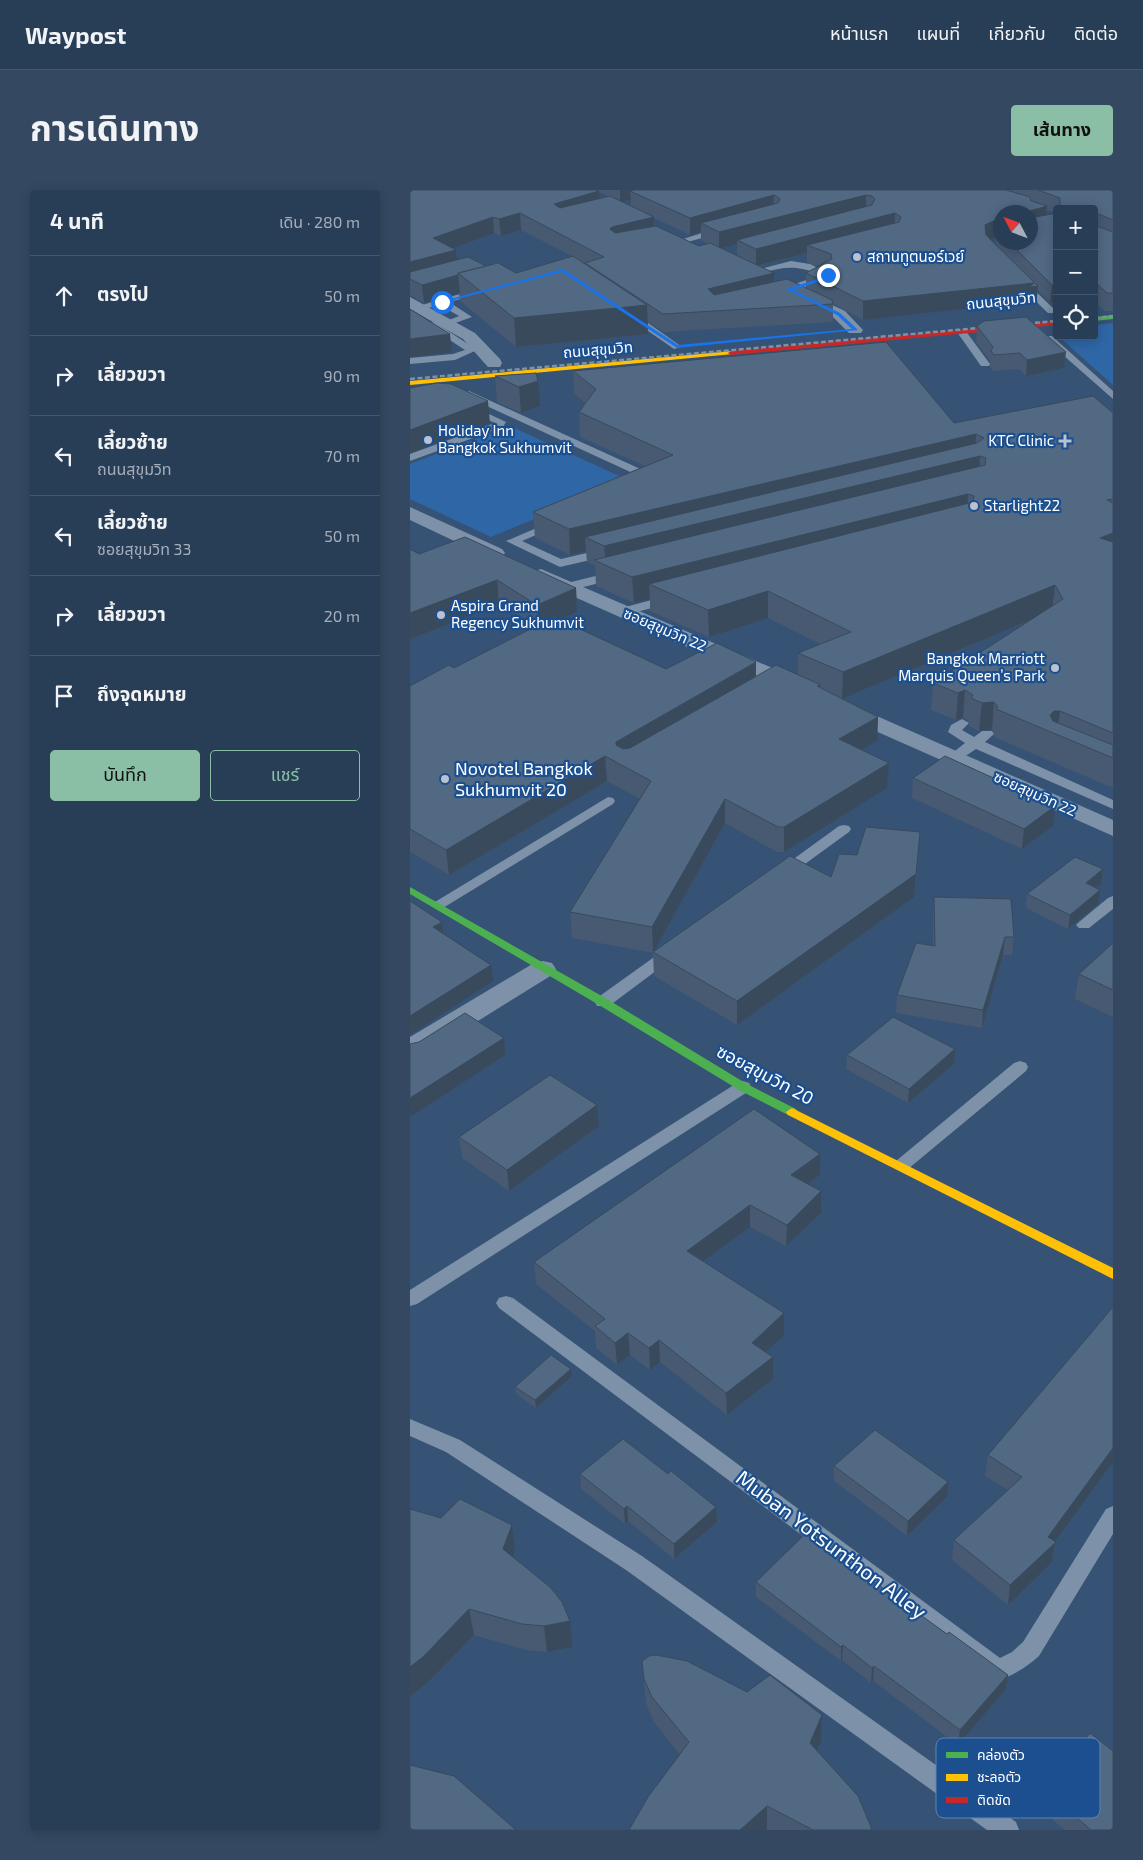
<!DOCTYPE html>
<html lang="th">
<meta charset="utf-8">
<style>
body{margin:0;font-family:"Exo 2","Noto Sans Thai",sans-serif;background:#344961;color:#f1f3f6}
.controls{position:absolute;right:15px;top:15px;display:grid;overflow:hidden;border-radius:5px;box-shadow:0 2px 12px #0003}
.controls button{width:45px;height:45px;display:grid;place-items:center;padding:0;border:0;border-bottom:1px solid #44576d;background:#283e57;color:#f1f3f6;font:25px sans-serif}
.compass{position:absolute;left:583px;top:15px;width:45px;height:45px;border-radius:50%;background:#283e57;box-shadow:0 2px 12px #0003;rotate:311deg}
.stop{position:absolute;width:15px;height:15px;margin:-11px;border:4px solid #1a73e8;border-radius:50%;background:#fff}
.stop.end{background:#1a73e8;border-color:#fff;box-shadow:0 1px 5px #0008}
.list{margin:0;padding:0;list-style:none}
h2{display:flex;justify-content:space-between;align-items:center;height:65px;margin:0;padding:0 20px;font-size:21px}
h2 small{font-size:16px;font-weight:400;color:#a5aeba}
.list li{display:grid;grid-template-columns:32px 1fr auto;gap:15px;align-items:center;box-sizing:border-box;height:80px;padding:0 20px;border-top:1px solid #44576d}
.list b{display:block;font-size:19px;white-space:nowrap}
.list p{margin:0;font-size:16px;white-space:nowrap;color:#a5aeba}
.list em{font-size:16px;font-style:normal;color:#a5aeba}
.actions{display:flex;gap:10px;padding:15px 20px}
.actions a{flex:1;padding:11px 0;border:1px solid #8abfa5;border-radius:5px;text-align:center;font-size:18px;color:#8abfa5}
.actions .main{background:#8abfa5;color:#111}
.icon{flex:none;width:28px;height:28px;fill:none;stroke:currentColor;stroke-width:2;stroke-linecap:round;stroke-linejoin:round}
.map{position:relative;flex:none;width:703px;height:1640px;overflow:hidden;border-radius:5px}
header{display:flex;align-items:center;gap:30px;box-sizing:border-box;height:70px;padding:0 25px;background:#283e57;border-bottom:1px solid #44576d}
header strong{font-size:24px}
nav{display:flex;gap:28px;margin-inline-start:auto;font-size:18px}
.intro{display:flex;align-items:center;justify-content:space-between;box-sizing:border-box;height:120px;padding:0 30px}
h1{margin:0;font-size:35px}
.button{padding:12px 22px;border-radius:5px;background:#8abfa5;color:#111;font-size:18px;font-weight:700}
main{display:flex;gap:30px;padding:0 30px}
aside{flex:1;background:#283e57;border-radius:5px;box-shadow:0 2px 12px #0003}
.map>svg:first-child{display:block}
.green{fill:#2f66a5}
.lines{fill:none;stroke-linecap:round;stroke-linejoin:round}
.lane{fill:#7d92a8;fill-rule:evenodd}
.street{fill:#7d92a8;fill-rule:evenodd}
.fast{fill:#4caf50;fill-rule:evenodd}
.slow{fill:#ffc107;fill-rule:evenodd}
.jam{fill:#c62828;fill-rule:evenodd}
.rail{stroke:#7e92a7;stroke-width:2.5;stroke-dasharray:5 2.5;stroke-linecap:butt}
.wall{fill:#475a72;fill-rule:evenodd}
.shaded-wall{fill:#394a5c}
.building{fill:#526984;stroke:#394a5c}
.route{fill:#1a73e8}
.poi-dot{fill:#b9c2ce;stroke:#1b4f8f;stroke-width:2}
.labels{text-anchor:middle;stroke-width:4.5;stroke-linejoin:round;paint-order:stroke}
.far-poi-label{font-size:15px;fill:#fff;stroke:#1b4f8f;text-anchor:start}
.far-street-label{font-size:15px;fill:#fff;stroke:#1b4f8f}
.poi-label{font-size:18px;fill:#fff;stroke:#1b4f8f;text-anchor:start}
.street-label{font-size:18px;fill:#fff;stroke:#1b4f8f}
.near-street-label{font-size:21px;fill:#fff;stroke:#1b4f8f}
.key{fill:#1b4f8f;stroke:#5f84b1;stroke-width:1}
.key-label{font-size:14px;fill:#fff}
</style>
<header>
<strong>Waypost</strong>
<nav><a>หน้าแรก</a><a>แผนที่</a><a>เกี่ยวกับ</a><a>ติดต่อ</a></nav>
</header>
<div class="intro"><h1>การเดินทาง</h1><a class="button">เส้นทาง</a></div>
<main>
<aside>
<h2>4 นาที<small>เดิน · 280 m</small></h2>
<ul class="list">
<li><svg class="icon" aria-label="ahead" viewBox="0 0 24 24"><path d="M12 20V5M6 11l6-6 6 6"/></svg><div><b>ตรงไป</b></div><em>50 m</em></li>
<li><svg class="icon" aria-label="right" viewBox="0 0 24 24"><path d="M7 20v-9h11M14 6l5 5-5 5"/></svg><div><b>เลี้ยวขวา</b></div><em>90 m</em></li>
<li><svg class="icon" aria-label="left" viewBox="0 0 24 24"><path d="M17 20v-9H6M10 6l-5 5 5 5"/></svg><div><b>เลี้ยวซ้าย</b><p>ถนนสุขุมวิท</p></div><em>70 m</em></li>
<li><svg class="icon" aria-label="left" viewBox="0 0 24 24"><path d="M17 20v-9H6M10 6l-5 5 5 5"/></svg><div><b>เลี้ยวซ้าย</b><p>ซอยสุขุมวิท 33</p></div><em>50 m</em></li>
<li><svg class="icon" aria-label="right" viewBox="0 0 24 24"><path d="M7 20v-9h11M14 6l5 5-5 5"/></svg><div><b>เลี้ยวขวา</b></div><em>20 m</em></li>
<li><svg class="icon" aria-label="arrive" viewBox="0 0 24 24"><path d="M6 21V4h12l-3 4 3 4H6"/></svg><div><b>ถึงจุดหมาย</b></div></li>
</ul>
<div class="actions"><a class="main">บันทึก</a><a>แชร์</a></div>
</aside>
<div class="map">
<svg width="703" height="1640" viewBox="0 0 703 1640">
<rect width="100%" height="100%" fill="#365274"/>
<g class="green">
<path d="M703,133V195L648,146H684V135Z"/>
<path d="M100,236L218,290L81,347L0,309V274Z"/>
</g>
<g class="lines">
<g class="lane">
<path d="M311,37L314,38V42L274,53L270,50Z"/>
<path d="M381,71L400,74L422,85L413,92L379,102L376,101V97L411,85C384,73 370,78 343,85L338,82Z"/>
<path d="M609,91H615L644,119V123H638L609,95Z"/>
<path d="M71,98L76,101L74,103L39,112L62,127L37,136L32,133L49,126L30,115L10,120L5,117Z"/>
<path d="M218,123H224L272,157L264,159L218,127Z"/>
<path d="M23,132L26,133L67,160L45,170L0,174V168L43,164L55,160L20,137L18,135Z"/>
<path d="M549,140H555L580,174L579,176H571L547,142Z"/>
<path d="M636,146H642L703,201V209L636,150Z"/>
<path d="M59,201L248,287L250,289L248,291H240L55,206V202Z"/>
<path d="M60,215L96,232L93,237L0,271V264L85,233L56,220V216Z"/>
<path d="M143,331L147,332V336L112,351L151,369L198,358L204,362L202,365L150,377L96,351Z"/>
<path d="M206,381L210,382L212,385L210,388L157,401L151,397L153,394Z"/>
<path d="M260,405L264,406L266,409L264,412L212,426L206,422L208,419Z"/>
<path d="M552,529L559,533L552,540L564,547L572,541H582L584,544L575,552L703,610V619L566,559L548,571H538L536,568L555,553L538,542L541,535Z"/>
<path d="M198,607L203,608L205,611L203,614L33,718L28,720L20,715Z"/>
<path d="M434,635L439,636L441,639L439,642L377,687H367L365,684L367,681L429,636Z"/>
<path d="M703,706V719L679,738H669L666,735L669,732L698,708Z"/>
<path d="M260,758L266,760L268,763L266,766L199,816H187L185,812L187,808L254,760Z"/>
<path d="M610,871L616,873L618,877L616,881L498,979L492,981L486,979L483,975L486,971L604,873Z"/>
<path d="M333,891L339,893L341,897L339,901L7,1114L0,1116V1100L327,893Z"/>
<path d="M96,1106L103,1108L590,1468L602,1462L613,1452L696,1319L703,1316V1344L629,1466C617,1477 604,1485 589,1490L581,1487L89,1118L86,1113L89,1108Z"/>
<path d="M0,1229L50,1250L232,1366L606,1632L609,1640H577L216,1380L36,1262L0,1246Z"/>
</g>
<g class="street">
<path d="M390,100L435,121L453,140L451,143H439L423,127L384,108L382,105L384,102Z"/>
<path d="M0,107L65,143L90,169L92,173L90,177H78L53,149L0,119Z"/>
<path d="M0,317L92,359L95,363L92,367L85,369L78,367L0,330Z"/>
<path d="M131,379L395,492L398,497L395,502L387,504L379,502L124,389L121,385L124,381Z"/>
<path d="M435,512L703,630V646L427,524L424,519L427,514Z"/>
<path d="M133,771L142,773L146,779L142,785L10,867L0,869V847L124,773Z"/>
</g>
<g class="fast">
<path d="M703,125V129L684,131V127Z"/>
<path d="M0,697L197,809L337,894L386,919L388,922L382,926L378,925L329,900L189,815L0,704Z"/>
</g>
<g class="slow">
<path d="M321,161L323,162V164L0,195V191Z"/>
<path d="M382,918L703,1078V1089L378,925L376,922Z"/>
</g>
<path class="jam" d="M647,131V135L321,165L318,163L321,161Z"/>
<g class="rail">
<path d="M684,128L703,126"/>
<path d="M610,134L647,131"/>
<path d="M0,189L580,137"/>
</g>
</g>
<g class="wall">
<path d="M0,0H703V121H695L684,111V19H647V112L640,113L628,100L626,114L618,115V112L453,130L423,114V132L254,142L238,132V144L106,157L50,111L49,103L14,113L0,105ZM189,2L198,6L189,8ZM221,10V16L212,12ZM636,20L645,23L636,25ZM590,22L620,52H590ZM244,28L280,45L291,42V50L298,54L289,56L244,36ZM111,40L162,66L106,83L47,70L46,60L43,58L84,43L91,46ZM586,47L585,54L580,49ZM327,54V66L312,58ZM397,63V72L408,77L396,83V98L364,92L349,76Z"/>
<path d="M567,136L654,178L616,186L609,179L583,181L580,177V171L566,152Z"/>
<path d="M163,181L544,233L703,223V598L584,547V542L582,539L569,541L559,536V532L553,527L546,530L521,520L523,493L619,431L433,509L468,527L467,551L452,560L479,573L477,598L374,662H367L315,633L244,761L421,687L447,665H509L504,707L327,835L244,786L243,763L162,748L160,722L230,609L197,591L39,685L0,662V496L44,478L125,436L9,364L166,398L167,422L150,430L256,479L346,487L388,485V463L410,454L358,428L299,447L240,421V409L224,413L186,396L185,376L177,372L176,361L160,365L125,348L123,322L235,276L170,247L169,222L175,213L164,204Z"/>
<path d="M126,183L130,216L111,223L87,212L85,186Z"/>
<path d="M503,588L643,636L612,659L502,608Z"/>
<path d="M693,679L691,694L686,698L688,714L658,739L616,718L617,704Z"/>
<path d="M524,707L604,747L602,765H593L572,838L486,823L487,805L523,756V724Z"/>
<path d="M703,753V827L665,809L669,784Z"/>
<path d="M437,865L544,874L498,913L436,879Z"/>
<path d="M189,936L99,1001L52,968L49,947Z"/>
<path d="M410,985L398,994L411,1001V1023L376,1056L340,1037L293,1071L374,1123V1145L356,1162L363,1167V1189L317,1225L250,1172L240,1180L220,1165L207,1175L186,1158L185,1141L126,1094L124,1072Z"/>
<path d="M162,1186L126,1218L106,1204L105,1197Z"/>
<path d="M578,1265L703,1272L645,1353L642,1372L598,1415L542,1370L544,1350L598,1300L575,1286Z"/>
<path d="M424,1276L538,1292L537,1307L497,1346L424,1291Z"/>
<path d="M170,1284H258L306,1317L307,1332L264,1369L218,1331L215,1334L171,1299Z"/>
<path d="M0,1319L31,1328L102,1335L105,1361L103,1367L162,1457L137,1462L116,1460L64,1445L18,1492L0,1507Z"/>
<path d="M346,1392L537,1444L598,1485L596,1499L548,1555L463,1491L461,1493L432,1470L431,1471L346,1407Z"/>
<path d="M232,1471L412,1525L411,1551L407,1560L461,1640H219L270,1565L244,1532L236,1514Z"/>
<path d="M634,1600L703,1640H655L630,1619Z"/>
</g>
<g class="shaded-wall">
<path d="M210,0H259L220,1L221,10L210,12Z"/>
<path d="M189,1L190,17L145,30L144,14Z"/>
<path d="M364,5L363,21L291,33V42L280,45V28Z"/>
<path d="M456,5V21L327,50V54L309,59V42Z"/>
<path d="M637,16L635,33L620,37V21Z"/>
<path d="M110,23L111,40L91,46L89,29Z"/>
<path d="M485,23V40L397,55V63L346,76V59Z"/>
<path d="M686,23L685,40L684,25Z"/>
<path d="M83,27L84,43L25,65L23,48Z"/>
<path d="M244,27V44L201,56L200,39L202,37Z"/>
<path d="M590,28L589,43L586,40V47L573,52L575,35Z"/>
<path d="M46,60L48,78L0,89V72Z"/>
<path d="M364,83V101L298,117V99Z"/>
<path d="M48,85L50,103L14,113L12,95Z"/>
<path d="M624,93L628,96L626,114L618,115V112L453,130V111Z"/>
<path d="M647,94V112L640,113L642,95Z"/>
<path d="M237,115L238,144L106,157L104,128Z"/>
<path d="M40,144L42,162L0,167V149Z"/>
<path d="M656,162L654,178L616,186L617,170Z"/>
<path d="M128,191L130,216L111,223L109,197Z"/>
<path d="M78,211L80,233L0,263V240Z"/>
<path d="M566,244L565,268L570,266L569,291L196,375L194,356L175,347L176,361L160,365L159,339Z"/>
<path d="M558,304L557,329L239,394L240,409L224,413L222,387Z"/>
<path d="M703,343V368L690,348Z"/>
<path d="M87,390L89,414L0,449V423Z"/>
<path d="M645,395L642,421L432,509L433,482Z"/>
<path d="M166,398L167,422L129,439L127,415Z"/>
<path d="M358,401V428L299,447L298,420Z"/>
<path d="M346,472V496L207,573L206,552Z"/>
<path d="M555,500L553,527L546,530L548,503Z"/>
<path d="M584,512L582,539L569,541L572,513Z"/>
<path d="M644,521H650L647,545L640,525Z"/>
<path d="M468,527L467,551L429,573V549Z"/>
<path d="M195,566L197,591L39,685L36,660Z"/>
<path d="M479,573L477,598L374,662V637Z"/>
<path d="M315,609V633L243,763L242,737Z"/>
<path d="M645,616L643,636L612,659L614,639Z"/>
<path d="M510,642L504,707L327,835V811Z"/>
<path d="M693,679L691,694L674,708L676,693Z"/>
<path d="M690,700L688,714L658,739L660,725Z"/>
<path d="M32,732L34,748L23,737Z"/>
<path d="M595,747L593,765L572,838L573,820Z"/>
<path d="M81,775L83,791L0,845V826Z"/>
<path d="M94,848L95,865L0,927V908Z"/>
<path d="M545,859L544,874L498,913L499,899Z"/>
<path d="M187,915L189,936L99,1001L97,980Z"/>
<path d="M410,964V985L380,1007L381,985Z"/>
<path d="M411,1001V1023L376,1056L377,1035Z"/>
<path d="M340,1015V1037L278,1082L277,1061Z"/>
<path d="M374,1123V1145L342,1175V1153Z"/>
<path d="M218,1143L220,1165L207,1175L205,1153Z"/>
<path d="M249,1150L250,1172L240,1180L239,1158Z"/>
<path d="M363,1167V1189L317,1225L316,1203Z"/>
<path d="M161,1179L162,1186L126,1218L125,1210Z"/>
<path d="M703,1258V1272L645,1352L642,1372L598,1415L600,1395L638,1347Z"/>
<path d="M538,1292L537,1307L497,1346L498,1331Z"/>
<path d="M217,1316L218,1331L215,1334L214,1319Z"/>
<path d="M306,1317L307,1332L264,1369V1354Z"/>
<path d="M102,1335L105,1361L97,1385L93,1359Z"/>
<path d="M59,1419L64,1445L18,1492L0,1507V1477Z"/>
<path d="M160,1431L162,1457L137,1462L134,1436Z"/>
<path d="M433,1455L432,1470L431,1471V1457Z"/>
<path d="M464,1476L463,1491L461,1493L462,1478Z"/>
<path d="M598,1485L596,1499L548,1555L550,1540Z"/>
<path d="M412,1525L411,1551L399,1578L400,1553Z"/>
<path d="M357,1616V1640H330Z"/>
</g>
<g class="building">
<path d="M0,0H187L189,1L144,14L150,18L200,6L244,27L202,37L200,39L205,43L246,36L289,56L300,53L364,83L298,99L304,105L377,89L422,110L423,114L253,124L175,73L194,67L110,23L89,29L83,27L23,48L46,60L0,72Z"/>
<path d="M223,0H596L620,7L621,11L637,16L620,21V22H590V28L575,35L576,45L628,96L619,97L624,93L453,111L396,83L422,69L421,64L397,55L489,32L491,27L485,23L346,59L327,50L462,15L465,9L462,6L456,5L309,42L291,33L368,13L370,9L364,5L280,28L220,1Z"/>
<path d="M628,0H703V30L686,23L684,25V19H650V8Z"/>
<path d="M647,23V94L642,95L599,52H620V28Z"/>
<path d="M684,35L703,42V103H697L684,91Z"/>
<path d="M590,38V44L586,40Z"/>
<path d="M163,66L237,115L104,128L48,83L88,73L106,83Z"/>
<path d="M58,67L76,76L48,83V85L12,95L0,89V82Z"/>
<path d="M0,119L40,144L0,149Z"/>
<path d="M616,127L656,162L617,170L610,163L584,165L581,161L583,157L567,136L574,131Z"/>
<path d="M476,152L544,233L683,206L703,223V309L697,310L703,313V343L690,348L703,352V543L650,521H644L640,525L643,531L703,555V568L586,519L588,517L584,512L572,513L561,508L563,505L555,500L548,503L523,493L653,409L645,395L433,482L388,463L441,442L358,401L298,420L239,394L563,312L564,306L558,304L222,387L184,370L575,275L576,268L570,266L194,356L175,347L567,253L574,248L566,244L159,339L123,322L263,265L169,222L186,199L163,181Z"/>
<path d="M126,183L128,191L109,197L85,186Z"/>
<path d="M27,193L41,194L78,211L0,240V198Z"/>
<path d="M55,347L166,398L127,415L87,390L0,423V359L9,364Z"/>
<path d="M144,427L256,479L307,453L346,472L206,552V555L213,559L220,558L366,475L411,495L407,496L468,527L429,549L479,573L374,637H368L315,609L242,737L160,722L241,591L195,566L36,660L0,639V496L39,475L44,478Z"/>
<path d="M535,566L645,616L614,639L503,588Z"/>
<path d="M456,637L510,642L506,684L327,811L243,762L380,666L421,687L429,664L447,665Z"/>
<path d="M665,667L693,679L676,693L690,700L660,725L617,704Z"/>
<path d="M524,707L601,709L604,747H595L573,820L487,805L506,753L525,756Z"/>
<path d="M0,711L32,732L23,737L81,775L0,826Z"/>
<path d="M703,753V800L669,784Z"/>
<path d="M55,823L94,848L0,908V854L9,852Z"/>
<path d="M483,827L545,859L499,899L437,865Z"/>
<path d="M140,885L187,915L97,980L49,947Z"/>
<path d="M344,919L410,964L381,985L411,1001L377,1035L340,1015L277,1061L374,1123L342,1153L363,1167L316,1203L249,1150L239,1158L218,1143L205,1153L185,1136L195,1129L124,1072Z"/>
<path d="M703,1117V1258L638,1347L646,1352L600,1395L544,1350L612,1287L578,1265Z"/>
<path d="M141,1165L161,1179L125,1210L105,1197Z"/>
<path d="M465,1240L538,1292L498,1331L424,1276Z"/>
<path d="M213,1249L258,1284L261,1281L306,1317L264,1354L217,1316L214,1319L170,1284Z"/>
<path d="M50,1309L102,1335L93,1359L140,1397L152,1412L160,1431L134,1436L112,1434L59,1419L13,1467L0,1477V1319L31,1328Z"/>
<path d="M396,1343L537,1444L539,1442L598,1485L550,1540L464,1476L462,1478L433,1455L431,1457L346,1392Z"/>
<path d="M246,1465L277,1471L337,1502L360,1485L412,1525L400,1553L448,1606L461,1637V1640H403L357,1616L330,1640H219L238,1607L279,1552L242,1507L234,1489L232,1471L239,1466Z"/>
<path d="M680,1543L703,1561V1640H681L634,1600Z"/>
<path d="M0,1575L44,1586L106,1640H0Z"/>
</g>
<path class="route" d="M153,79L268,155L442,139L427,125L376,99L408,89L418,83L419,86L411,91L383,100L430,123L448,140L267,158L152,82L32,113L29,112Z"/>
<g class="poi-dot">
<circle cx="447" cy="67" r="5"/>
<circle cx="18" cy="250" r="5"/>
<path d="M652.5 243.5h5v5h5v5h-5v5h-5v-5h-5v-5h5z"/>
<circle cx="564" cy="316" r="5"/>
<circle cx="31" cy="425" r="5"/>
<circle cx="645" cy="478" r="5"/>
<circle cx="35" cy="589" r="5"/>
</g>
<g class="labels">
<g class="far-poi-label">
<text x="457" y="72">สถานทูตนอร์เวย์</text>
<text x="28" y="246">Holiday Inn<tspan x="28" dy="17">Bangkok Sukhumvit</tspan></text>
<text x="644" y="256" text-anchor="end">KTC Clinic</text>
<text x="574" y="321">Starlight22</text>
<text x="41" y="421">Aspira Grand<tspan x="41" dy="17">Regency Sukhumvit</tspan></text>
<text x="635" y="474" text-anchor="end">Bangkok Marriott<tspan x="635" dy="17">Marquis Queen’s Park</tspan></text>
</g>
<g class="far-street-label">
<text transform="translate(591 111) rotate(-6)" y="5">ถนนสุขุมวิท</text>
<text transform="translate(188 160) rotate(-5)" y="5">ถนนสุขุมวิท</text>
<text transform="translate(255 440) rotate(23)" y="5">ซอยสุขุมวิท 22</text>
<text transform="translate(625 604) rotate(24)" y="5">ซอยสุขุมวิท 22</text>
</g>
<g class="poi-label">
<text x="45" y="585">Novotel Bangkok<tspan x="45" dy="21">Sukhumvit 20</tspan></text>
</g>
<g class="street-label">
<text transform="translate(355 885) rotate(28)" y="6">ซอยสุขุมวิท 20</text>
</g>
<g class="near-street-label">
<text transform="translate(421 1355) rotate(37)" y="7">Muban Yotsunthon Alley</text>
</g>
</g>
<rect x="526" y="1548" width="164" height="80" rx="8" class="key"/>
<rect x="536" y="1562" width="22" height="6" fill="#4caf50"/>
<rect x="536" y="1584" width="22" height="7" fill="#ffc107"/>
<rect x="536" y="1607" width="22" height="6" fill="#c62828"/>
<g class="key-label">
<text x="567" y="1570">คล่องตัว</text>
<text x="567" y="1592">ชะลอตัว</text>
<text x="567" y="1615">ติดขัด</text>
</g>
</svg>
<div class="controls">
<button>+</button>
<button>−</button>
<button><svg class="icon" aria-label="locate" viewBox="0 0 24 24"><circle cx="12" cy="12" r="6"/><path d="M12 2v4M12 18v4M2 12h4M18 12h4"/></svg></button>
</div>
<svg class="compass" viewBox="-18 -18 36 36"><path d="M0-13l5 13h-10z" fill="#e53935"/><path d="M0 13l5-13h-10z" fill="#a5aeba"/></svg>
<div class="stop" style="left:32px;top:112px"></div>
<div class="stop end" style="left:418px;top:85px"></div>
</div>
</main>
